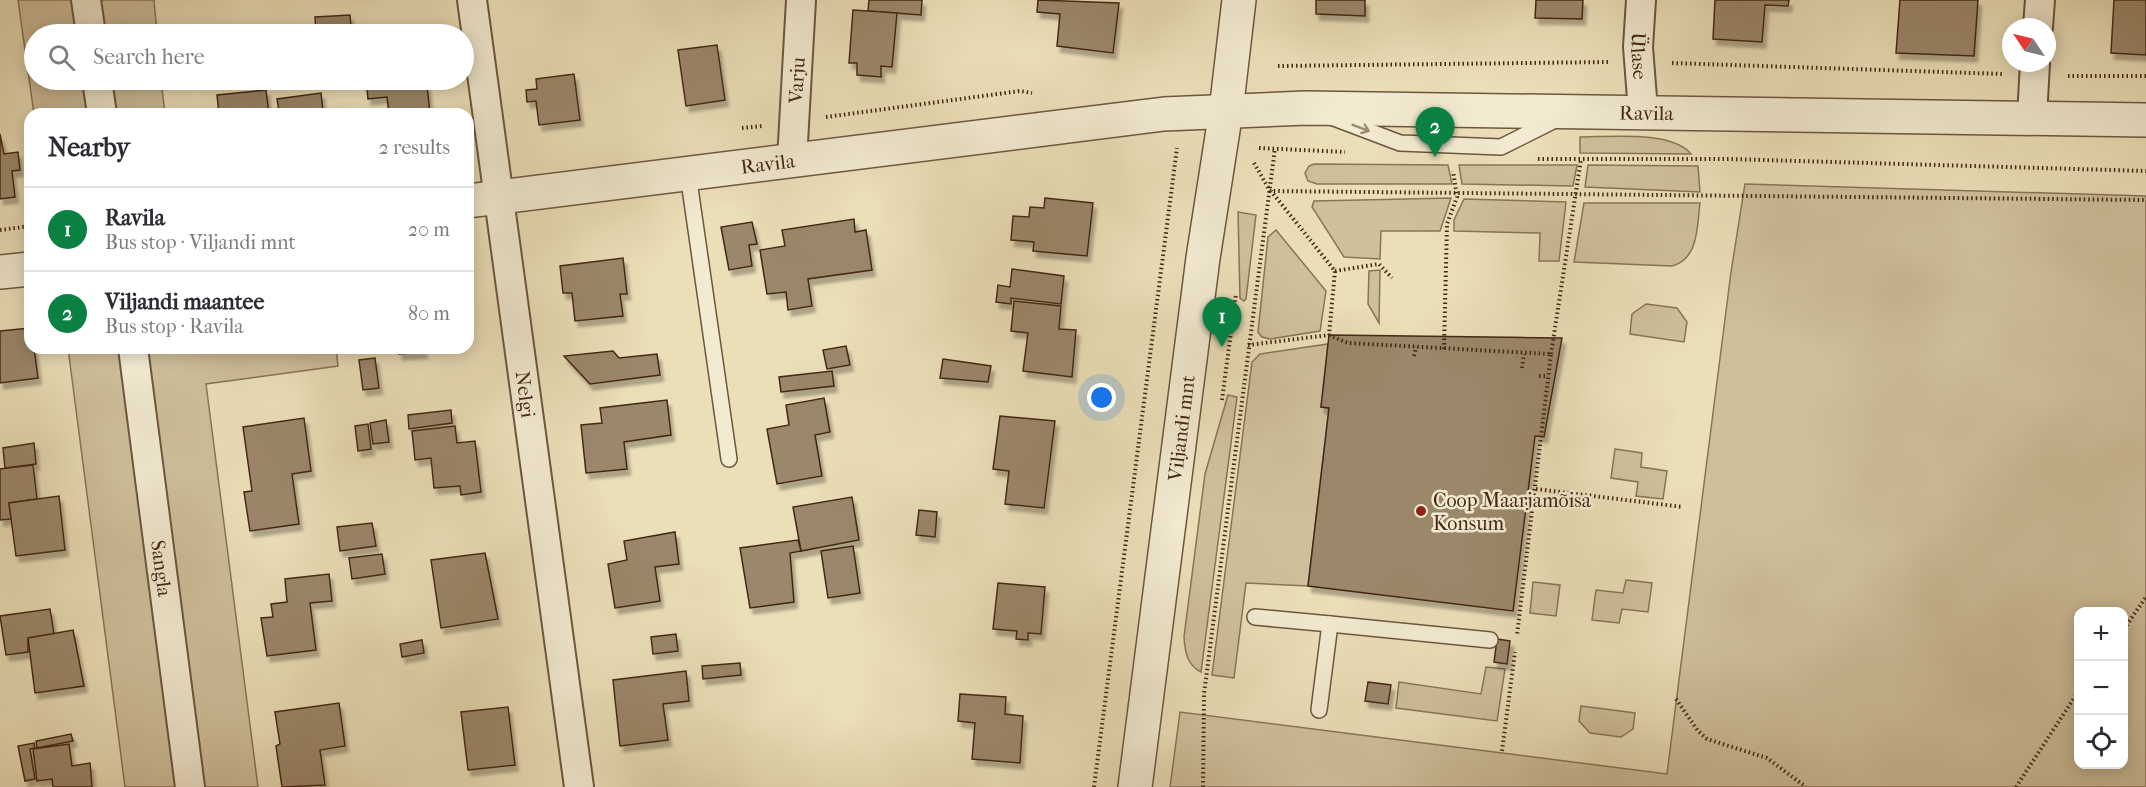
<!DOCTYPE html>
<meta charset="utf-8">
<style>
body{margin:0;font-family:"IM FELL French Canon",serif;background:#f2f2f3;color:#2b2b33}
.controls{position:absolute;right:18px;bottom:18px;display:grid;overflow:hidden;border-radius:12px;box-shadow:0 3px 15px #0003}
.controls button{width:54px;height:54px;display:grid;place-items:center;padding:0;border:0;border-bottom:2px solid #e1e1e2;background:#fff;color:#2b2b33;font:30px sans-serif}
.compass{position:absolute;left:2002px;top:18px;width:54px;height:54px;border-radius:50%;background:#fff;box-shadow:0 3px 15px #0003;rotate:305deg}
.you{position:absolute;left:1102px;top:398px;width:21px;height:21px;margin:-15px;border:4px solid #fff;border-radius:50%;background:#1a73e8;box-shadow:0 0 0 9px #1a73e833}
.badge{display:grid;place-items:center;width:39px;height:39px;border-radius:50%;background:#0b8043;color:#fff;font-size:20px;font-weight:700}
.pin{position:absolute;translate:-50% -50px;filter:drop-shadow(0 2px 3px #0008)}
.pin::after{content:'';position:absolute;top:32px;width:21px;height:18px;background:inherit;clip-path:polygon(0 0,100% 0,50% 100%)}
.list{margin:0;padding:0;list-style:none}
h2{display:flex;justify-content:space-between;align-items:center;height:78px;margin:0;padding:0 24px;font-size:26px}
h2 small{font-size:20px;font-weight:400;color:#7c7c81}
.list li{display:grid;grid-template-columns:39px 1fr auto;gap:18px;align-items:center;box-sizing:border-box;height:84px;padding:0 24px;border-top:2px solid #e1e1e2}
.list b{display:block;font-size:22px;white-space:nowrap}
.list p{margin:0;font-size:20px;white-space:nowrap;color:#7c7c81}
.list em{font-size:20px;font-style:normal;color:#7c7c81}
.icon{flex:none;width:33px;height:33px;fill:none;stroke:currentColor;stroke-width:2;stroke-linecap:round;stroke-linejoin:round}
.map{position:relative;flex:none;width:2146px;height:787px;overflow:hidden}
.search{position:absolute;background:#fff;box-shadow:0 3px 15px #0003;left:24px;top:24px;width:450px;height:66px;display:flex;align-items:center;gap:15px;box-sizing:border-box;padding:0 21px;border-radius:33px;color:#7c7c81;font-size:22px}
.panel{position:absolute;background:#fff;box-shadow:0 3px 15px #0003;left:24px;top:108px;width:450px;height:246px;border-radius:18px}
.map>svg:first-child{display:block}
.green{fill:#cfc09c;stroke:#8a7458;stroke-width:1.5;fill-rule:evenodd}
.building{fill:#9b876a;stroke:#442815;stroke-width:1.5;filter:url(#shadow)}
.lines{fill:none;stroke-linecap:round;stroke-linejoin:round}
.service-casing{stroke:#6e563e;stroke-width:18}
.minor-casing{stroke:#6e563e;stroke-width:32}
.tertiary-casing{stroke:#6e563e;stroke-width:36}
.path{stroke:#442815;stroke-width:4;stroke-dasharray:1.5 3;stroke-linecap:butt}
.service{stroke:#f2ead1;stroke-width:15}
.minor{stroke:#f2ead1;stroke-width:28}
.tertiary{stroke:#f2ead1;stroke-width:33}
.oneway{stroke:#9b8973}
.poi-dot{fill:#8f2418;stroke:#f2ead1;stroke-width:2}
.labels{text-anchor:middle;stroke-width:5;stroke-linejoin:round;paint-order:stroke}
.street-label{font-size:20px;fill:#442815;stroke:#f2ead1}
.poi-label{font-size:20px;fill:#442815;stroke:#f2ead1;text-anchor:start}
</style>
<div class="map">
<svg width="2146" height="787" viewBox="0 0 2146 787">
<defs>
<filter id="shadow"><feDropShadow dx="3.5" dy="6" stdDeviation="1.5" flood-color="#0004"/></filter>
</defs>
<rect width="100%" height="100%" fill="#ebdfb8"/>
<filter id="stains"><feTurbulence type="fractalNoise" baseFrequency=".00333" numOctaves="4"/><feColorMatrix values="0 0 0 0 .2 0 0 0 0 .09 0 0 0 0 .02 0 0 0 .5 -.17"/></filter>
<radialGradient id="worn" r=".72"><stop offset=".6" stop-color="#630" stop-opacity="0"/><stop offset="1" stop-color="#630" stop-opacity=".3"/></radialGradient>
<g class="green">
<path d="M18,0H154L157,34H34V80H161L165,114H34Z"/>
<path d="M1580,137C1609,137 1672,130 1691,154L1580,153Z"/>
<path d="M1314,164L1448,165L1452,184H1317L1308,181L1305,173L1309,166Z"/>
<path d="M1459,165H1577L1573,186L1462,184Z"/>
<path d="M1588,165L1698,166L1700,192L1585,187Z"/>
<path d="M1745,184L2146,196V787H1170L1180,712L1667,774L1731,272ZM2078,612H2124V764H2078Z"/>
<path d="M1451,198L1440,231H1381L1380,259L1344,257L1312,207L1314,201Z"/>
<path d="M1464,199L1566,202L1559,261H1539L1540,233L1454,231V220Z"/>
<path d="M1584,203H1700C1697,226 1699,259 1672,266L1574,262Z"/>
<path d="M1238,212L1256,215L1246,299L1244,301L1240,298Z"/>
<path d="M1276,230L1326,291L1320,331L1270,339L1262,337L1258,332L1268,237Z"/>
<path d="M1380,270L1379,323L1368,304L1369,271Z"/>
<path d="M1646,304L1677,308L1687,322L1684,342L1630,334L1632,314Z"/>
<path d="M1328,344L1321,407L1329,408L1308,586L1246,583L1234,678L1212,675L1252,362L1260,354Z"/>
<path d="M68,348H336L338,366L206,384L258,787H125Z"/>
<path d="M1228,395L1237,397L1201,672C1187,665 1185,652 1184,637L1205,474Z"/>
<path d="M1615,449L1642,453L1641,467L1667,471L1663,499L1636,496L1638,482L1611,478Z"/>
<path d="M1626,580L1652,583L1648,612L1622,609L1619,623L1592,620L1596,590L1623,593Z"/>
<path d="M1533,582L1560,585L1556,616L1530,613Z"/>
<path d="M1486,667L1505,669L1497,721L1396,708L1399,682L1481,694Z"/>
<path d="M1581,706L1635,713L1633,729L1621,737L1590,733L1579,721Z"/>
</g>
<g class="building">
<path d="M869,0H922L921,15L868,11Z"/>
<path d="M1038,0L1119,3L1113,53L1057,46L1060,14L1037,12Z"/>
<path d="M1316,0H1365V16L1316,14Z"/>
<path d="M1536,0H1583L1582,19L1535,18Z"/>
<path d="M1715,0H1789L1788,6L1765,5L1762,42L1713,39Z"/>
<path d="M1900,0H1978L1974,56L1896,53Z"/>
<path d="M2114,0H2146V55L2111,53Z"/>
<path d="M853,10L897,13L892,67L881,66V77L857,75V63H849Z"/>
<path d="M350,15L351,27L325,29V34H316L315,17Z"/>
<path d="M717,45L725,100L686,106L678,50Z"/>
<path d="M574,74L580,120L539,125L536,101L527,102L526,90L537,89L536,79Z"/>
<path d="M366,80H411L412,87L427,85L430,114H389L387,97L368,99Z"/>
<path d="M266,90L269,114H219L217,95Z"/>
<path d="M321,93L323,112L283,114L282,110L279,111L277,99Z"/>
<path d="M0,134L4,154L18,152L20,170L12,171L15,197L0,199Z"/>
<path d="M1045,198L1093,203L1087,256L1033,251L1034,242L1011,240L1013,216L1029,217L1030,207L1044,208Z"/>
<path d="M854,219L855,232L866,230L872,270L808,279L812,306L788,310L786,292L767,294L760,250L785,246L782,230Z"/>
<path d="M752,222L757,244L749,245L752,266L729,270L721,227Z"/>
<path d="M623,258L627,294H620L623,316L575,321L572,293H563L560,266Z"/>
<path d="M1012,269L1064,276L1061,304L1011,298V304L996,302L998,285L1010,287Z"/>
<path d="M1014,301L1061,306L1059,329L1076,330L1072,377L1023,371L1028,333L1011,331Z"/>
<path d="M30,328V348H34L38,378L0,383V331Z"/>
<path d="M1329,335L1562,338L1544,437L1535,436L1513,611L1308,586L1329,408L1321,407Z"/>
<path d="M846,346L850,365L827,369L823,350Z"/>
<path d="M399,348H423L424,352L399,354Z"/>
<path d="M613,351L619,358L657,354L660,375L590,384L564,356Z"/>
<path d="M375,358L379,388L363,390L359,360Z"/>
<path d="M943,359L991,366L988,382L940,378Z"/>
<path d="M832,371L834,386L781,392L779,377Z"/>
<path d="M824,398L830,432L815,435L822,476L777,484L767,429L789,425L786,405Z"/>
<path d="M667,400L671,435L624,442L627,469L586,473L581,425L602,423L600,408Z"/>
<path d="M451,410L452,423L409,429L408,415Z"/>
<path d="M1000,416L1055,421L1044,508L1005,504L1009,471L993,469Z"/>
<path d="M304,418L311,471L292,474L299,524L250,531L244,492L252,491L243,427Z"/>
<path d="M386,420L389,442L373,444L370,423Z"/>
<path d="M368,424L371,449L358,451L355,426Z"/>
<path d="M455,426L457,443L475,441L481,492L461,495L460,486L434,488L431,458L415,460L412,431Z"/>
<path d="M34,443L36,464L5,468L3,448Z"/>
<path d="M33,465L37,499L9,503L11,519L0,520V469Z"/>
<path d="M59,496L65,550L16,556L9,503Z"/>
<path d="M852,497L859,540L801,551L793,507Z"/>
<path d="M919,510L937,512L935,537L916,535Z"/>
<path d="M372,523L376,546L340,551L337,527Z"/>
<path d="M675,532L679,564L655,567L660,601L615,608L608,564L627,560L624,541Z"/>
<path d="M798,540L801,551L790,553L794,602L750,608L740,548Z"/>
<path d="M853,546L860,593L828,598L821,551Z"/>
<path d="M485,553L498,619L441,628L431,560Z"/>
<path d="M382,554L385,574L352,579L349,558Z"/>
<path d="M329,574L332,601L310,603L316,650L267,656L261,618L273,617L271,604L287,602L285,579Z"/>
<path d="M998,583L1045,587L1041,634L1028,633V640L1016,639L1017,631L993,629Z"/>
<path d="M50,609L54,634L28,638V652L6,655L0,616Z"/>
<path d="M73,630L84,686L35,693L28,638Z"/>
<path d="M676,634L678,651L653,654L651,637Z"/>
<path d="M1497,639L1510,641L1507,664L1494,662Z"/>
<path d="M422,640L424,653L402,657L400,644Z"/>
<path d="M740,663L741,675L703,679L702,666Z"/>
<path d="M686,671L689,701L663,704L668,740L620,746L613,680Z"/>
<path d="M1368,682L1391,685L1388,704L1365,701Z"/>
<path d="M960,694L1006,697L1005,714L1023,716L1020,763L972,759L975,723L958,721Z"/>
<path d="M339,703L345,746L320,750L325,785L282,787L276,746L280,744L275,712Z"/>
<path d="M508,707L515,765L468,770L461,712Z"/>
<path d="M71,734L73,741L37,748L36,741Z"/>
<path d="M34,743L35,748L30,749L35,779L25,781L18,746Z"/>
<path d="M69,744L72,766L90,763L92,787H53L52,779L37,781L33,749Z"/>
</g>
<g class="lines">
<g class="service-casing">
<g id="service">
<path d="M1334,118L1400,143L1501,147L1557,119"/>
<path d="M688,174L729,459"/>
<path d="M1255,617L1330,624"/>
<path d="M1319,710L1330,624L1490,640"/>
</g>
</g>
<g class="minor-casing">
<g id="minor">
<path d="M86,0L91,34"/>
<path id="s1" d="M472,0L579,787"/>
<path id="s2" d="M1641,0L1638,47L1643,111"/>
<path d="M2038,27L2040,0"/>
<path d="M97,80L102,114"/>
<path d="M2032,117L2035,63"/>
<path id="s3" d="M792,160L801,0"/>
<path id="s4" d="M133,348L190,787"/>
</g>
</g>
<g class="tertiary-casing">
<g id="tertiary">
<path id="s5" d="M468,201L1164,114L1306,108L2146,120"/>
<path d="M0,272L30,269"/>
<path id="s6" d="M1135,787L1203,258L1226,111L1239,0"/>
</g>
</g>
<g class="path">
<path d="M1672,63L2003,74"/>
<path d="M1278,66L1608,62"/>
<path d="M2068,76H2146"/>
<path d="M826,117L1020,91L1032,93"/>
<path d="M742,128L762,126"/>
<path d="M1259,148L1345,152"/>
<path d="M1538,159H1729L2146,171"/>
<path d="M1254,163L1270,191L2146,200"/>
<path d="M0,230L30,226"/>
<path d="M1335,271L1379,264L1392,278"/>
<path d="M1329,335L1348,343L1551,354L1517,635"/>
<path d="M1248,345L1329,335L1335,271L1271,191"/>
<path d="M1444,349L1447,224L1457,197L1453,171"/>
<path d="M1551,354L1581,159"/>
<path d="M1414,356L1416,347"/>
<path d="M1522,368L1524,354"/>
<path d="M1539,376H1548"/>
<path d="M1222,400L1236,294"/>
<path d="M1536,489L1683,507"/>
<path d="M2124,629L2146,597"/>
<path d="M1676,699L1698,731L1707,739L1767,758L1806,787"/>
<path d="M1502,751L1515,652"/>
<path d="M1094,787L1177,148"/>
<path d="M1203,787L1204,694L1275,148"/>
<path d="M2016,787L2078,692"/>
</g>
<use href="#service" class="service"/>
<use href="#minor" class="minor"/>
<use href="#tertiary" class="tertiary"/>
</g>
<defs><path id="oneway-shaft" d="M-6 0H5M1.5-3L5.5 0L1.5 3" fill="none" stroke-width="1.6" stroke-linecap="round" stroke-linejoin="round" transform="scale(1.5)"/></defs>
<use class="oneway" href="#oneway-shaft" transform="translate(1361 128) rotate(21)"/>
<circle class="poi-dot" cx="1421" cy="511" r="6"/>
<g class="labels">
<g class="street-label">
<text dy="7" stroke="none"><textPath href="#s2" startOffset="56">Ülase</textPath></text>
<text dy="7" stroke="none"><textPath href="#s3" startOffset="80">Varju</textPath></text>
<text dy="7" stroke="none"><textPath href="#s5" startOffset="1184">Ravila</textPath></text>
<text dy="7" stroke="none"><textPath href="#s5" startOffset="302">Ravila</textPath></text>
<text dy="7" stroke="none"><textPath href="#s1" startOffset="398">Nelgi</textPath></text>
<text dy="7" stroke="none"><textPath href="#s6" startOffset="362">Viljandi mnt</textPath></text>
<text dy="7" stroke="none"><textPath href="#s4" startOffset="222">Sangla</textPath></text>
</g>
<g class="poi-label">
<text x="1433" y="507">Coop Maarjamõisa<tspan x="1433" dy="23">Konsum</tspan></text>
</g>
</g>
<rect width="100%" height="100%" filter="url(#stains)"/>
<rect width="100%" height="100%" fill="url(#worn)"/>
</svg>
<div class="controls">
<button>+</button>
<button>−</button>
<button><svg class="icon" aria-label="locate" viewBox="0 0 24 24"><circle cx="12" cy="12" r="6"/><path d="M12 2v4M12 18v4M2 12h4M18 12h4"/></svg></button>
</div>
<svg class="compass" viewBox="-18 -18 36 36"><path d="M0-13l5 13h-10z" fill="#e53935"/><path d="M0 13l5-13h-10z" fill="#7c7c81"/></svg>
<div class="you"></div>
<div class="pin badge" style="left:1222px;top:347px">1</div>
<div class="pin badge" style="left:1435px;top:157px">2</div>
<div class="search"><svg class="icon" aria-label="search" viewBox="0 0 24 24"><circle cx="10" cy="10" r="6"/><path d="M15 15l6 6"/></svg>Search here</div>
<section class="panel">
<h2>Nearby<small>2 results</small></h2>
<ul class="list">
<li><span class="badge">1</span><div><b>Ravila</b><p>Bus stop · Viljandi mnt</p></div><em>20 m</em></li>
<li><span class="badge">2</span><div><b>Viljandi maantee</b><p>Bus stop · Ravila</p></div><em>80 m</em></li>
</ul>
</section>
</div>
